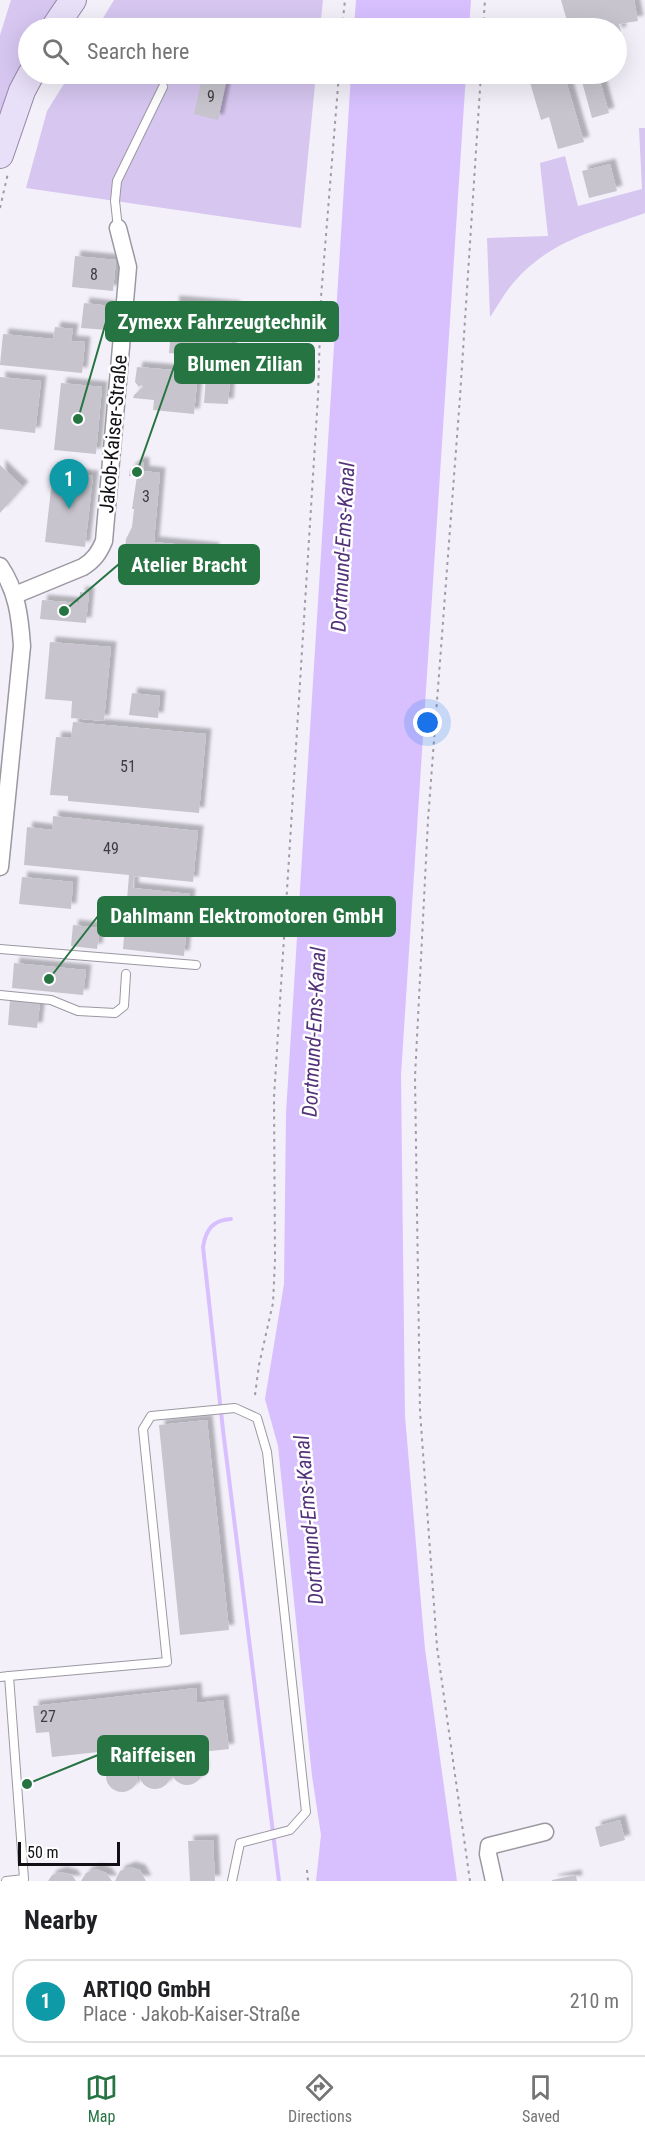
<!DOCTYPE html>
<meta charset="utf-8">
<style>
body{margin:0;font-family:"Roboto Condensed",sans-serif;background:#f6f6f6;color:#202124}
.scale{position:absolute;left:18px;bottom:15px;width:102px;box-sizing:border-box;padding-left:6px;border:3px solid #121014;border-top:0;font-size:16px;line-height:21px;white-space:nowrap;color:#121014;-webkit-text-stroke:4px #fff;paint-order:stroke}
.you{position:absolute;left:428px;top:723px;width:21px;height:21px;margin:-15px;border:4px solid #fff;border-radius:50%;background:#1a73e8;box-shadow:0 0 0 9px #1a73e833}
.badge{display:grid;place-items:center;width:39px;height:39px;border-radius:50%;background:#277443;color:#fff;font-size:20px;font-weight:700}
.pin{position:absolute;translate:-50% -50px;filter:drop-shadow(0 2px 3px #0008)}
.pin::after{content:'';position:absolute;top:32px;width:21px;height:18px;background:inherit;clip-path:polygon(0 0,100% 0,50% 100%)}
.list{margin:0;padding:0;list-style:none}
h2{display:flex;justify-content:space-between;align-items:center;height:78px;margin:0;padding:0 24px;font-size:26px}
h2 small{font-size:20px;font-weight:400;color:#757577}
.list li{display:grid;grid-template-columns:39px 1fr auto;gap:18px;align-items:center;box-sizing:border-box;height:84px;margin:0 12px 12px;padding:0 12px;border:2px solid #e0e0e0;border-radius:18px}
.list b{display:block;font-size:22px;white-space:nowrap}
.list p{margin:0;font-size:20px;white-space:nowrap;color:#757577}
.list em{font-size:20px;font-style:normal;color:#757577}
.icon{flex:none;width:33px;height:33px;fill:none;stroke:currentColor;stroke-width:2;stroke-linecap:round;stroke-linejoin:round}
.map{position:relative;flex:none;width:645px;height:1881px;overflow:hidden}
.search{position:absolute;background:#fff;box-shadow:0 6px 24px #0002;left:18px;right:18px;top:18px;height:66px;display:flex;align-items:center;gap:15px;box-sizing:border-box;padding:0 21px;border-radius:33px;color:#757577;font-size:22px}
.sheet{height:174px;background:#fff}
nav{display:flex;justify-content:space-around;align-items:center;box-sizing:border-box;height:84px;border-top:2px solid #e0e0e0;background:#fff;font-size:16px;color:#757577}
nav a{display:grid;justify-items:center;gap:3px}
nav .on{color:#277443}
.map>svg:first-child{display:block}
.green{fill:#d6c6f0}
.water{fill:#d8c0ff}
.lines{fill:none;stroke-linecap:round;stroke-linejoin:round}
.stream{stroke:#d8c0ff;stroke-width:4}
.building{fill:#c7c4cd;filter:url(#shadow)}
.service-casing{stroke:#9b98a1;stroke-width:10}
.minor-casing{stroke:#9b98a1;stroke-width:19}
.primary-casing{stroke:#9388a5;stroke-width:28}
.path{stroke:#9f9ca4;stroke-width:2;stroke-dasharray:3 4.5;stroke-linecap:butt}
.service{stroke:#fff;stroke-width:8}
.minor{stroke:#fff;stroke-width:16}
.primary{stroke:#e8dff8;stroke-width:26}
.labels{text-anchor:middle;stroke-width:5;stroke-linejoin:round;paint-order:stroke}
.number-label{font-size:16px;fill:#3f3d42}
.street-label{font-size:20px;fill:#121014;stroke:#fff}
.water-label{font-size:21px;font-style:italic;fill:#53327a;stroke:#fff}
.leader{fill:none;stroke:#277443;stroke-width:2}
.callout-dot{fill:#277443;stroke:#fff;stroke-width:2}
.callout{fill:#277443;stroke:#277443;stroke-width:2}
.callout-label{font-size:21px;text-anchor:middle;font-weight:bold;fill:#fff}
</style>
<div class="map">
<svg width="645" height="1881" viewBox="0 0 645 1881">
<defs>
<filter id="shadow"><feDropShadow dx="5.5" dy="-5.5" stdDeviation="1.5" flood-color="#0004"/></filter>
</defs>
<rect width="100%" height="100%" fill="#f3f0fa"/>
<g class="green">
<path d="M11,0H61L43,28H28V59L15,88L0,132V35Z"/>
<path d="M114,0H323L320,28H97Z"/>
<path d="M70,74H316L301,228L26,188L47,111Z"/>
<path d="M639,128H645V213C596,231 550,240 514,282C505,292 498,306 490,317L487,238L548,236L540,163L565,156L578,206L642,189Z"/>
</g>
<g class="water">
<path d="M356,0H471L469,28H354Z"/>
<path d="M351,74H466L401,1075L405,1416L425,1649L457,1881H316L321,1835L312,1776L278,1446L265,1399L284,1284L286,1113Z"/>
</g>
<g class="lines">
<path class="stream" d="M231,1219C213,1220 206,1229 203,1247L223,1430L279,1881"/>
</g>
<g class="building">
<path d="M561,0H634L638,21L619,24L621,32L616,33V28H569Z"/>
<path d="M203,74L227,78L218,120L194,114Z"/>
<path d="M549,74H564L584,142L558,149L549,117L541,120L529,79Z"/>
<path d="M598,74L609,113L592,118L581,78Z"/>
<path d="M610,164L617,191L589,198L582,171Z"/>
<path d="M75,256L116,260L113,291L72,287Z"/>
<path d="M174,301L235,306L230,359L169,353Z"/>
<path d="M84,303L110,306L108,330L81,328Z"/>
<path d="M55,327L73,329L71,341L85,342L82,373L0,365L3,334L53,339Z"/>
<path d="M137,367L198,372L194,414L153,410L154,400L133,398L134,395L143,387L141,385L139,387L135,382Z"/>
<path d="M0,377L41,381L35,433L0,429Z"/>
<path d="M206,377L230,379L228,404L204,403Z"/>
<path d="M61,383L102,387L96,454L54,450Z"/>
<path d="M138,462L144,463V471L160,473L154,542L214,548L212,578L123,570L126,539L132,527L134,509H132L137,476H129L130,469L137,464Z"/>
<path d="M0,465L23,487L0,513Z"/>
<path d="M53,472L93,476L85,547L45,542Z"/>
<path d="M80,592L89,593L86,623L40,619L42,600L79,603Z"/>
<path d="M50,642L111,647L104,721L71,718L72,701L45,699Z"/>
<path d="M132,693L160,696L158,718L129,715Z"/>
<path d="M73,722L206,734L199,813L68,801V796L50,795L56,737L71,738Z"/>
<path d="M53,816L198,831L193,882L134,876L133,888L190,894L184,956L123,949L129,875L24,865L27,827L52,830Z"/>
<path d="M22,877L73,882L71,909L19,904Z"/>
<path d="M73,925L100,928L97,949L71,946Z"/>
<path d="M14,963L86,970L83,995L12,988Z"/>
<path d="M10,1000L40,1003L37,1028L8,1025Z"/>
<path d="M207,1420L229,1630L180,1635L159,1425Z"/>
<path d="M196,1688L197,1703L223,1700L229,1749L201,1752L200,1741L52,1757L49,1732L36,1733L33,1706Z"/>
<circle cx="187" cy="1769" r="16"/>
<circle cx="155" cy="1773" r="16"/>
<circle cx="122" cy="1776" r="16"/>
<path d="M620,1820L625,1840L600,1847L595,1827Z"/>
<path d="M213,1840L215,1881H190L188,1841Z"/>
<path d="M130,1867L140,1870L146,1881H115L120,1871Z"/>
<path d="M96,1869L106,1873L112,1881H81L86,1873Z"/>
<path d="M61,1872L72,1875L76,1881H48L52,1875Z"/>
<path d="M576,1875L577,1881H552V1880Z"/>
</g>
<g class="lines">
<g class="service-casing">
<g id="service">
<path d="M118,228L115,201L117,181L163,87"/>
<path d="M0,949L196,965"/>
<path d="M0,995L51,1000L78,1011L115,1013L124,1006L126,974"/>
<path d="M9,1676L167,1662L143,1429L151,1416L235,1408L257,1418L267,1452L306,1812L290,1830L240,1843L232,1881"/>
<path d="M0,1677L9,1676L24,1879L6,1881"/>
</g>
</g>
<g class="minor-casing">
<g id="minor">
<path d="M0,566C17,591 20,617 22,646L0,867"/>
<path d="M15,595L83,567C94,560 99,553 104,541L128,267L118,228"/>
<path d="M494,1881L488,1854L489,1846L545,1832"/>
</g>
</g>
<g class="primary-casing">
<g id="primary">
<path d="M54,28L73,0"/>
<path d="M0,155L22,91L31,74"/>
</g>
</g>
<g class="path">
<path d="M342,28L345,0"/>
<path d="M483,28L485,0"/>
<path d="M0,208L8,173"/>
<path d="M255,1395L259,1365L273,1303L275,1260L274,1097L318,396L321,297L339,74"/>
<path d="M307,1870L308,1881"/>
<path d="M470,1881L437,1647L420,1411L415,1077L428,820L460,397L481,74"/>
</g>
<use href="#service" class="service"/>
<use href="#minor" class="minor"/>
<use href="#primary" class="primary"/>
</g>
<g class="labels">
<g class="number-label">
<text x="211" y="102">9</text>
<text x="94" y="280">8</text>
<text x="146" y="502">3</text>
<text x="128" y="772">51</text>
<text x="111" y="854">49</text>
<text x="48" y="1722">27</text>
</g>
<g class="street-label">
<text transform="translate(113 434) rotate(-85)" y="7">Jakob-Kaiser-Straße</text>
</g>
<g class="water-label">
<text transform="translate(343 547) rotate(-87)" y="7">Dortmund-Ems-Kanal</text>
<text transform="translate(314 1032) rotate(-87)" y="7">Dortmund-Ems-Kanal</text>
<text transform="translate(309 1520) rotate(-95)" y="7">Dortmund-Ems-Kanal</text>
</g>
</g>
<path class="leader" d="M78 419L106 322M137 472L175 364M64 611L119 564M49 979L98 916M27 1784L98 1755"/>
<g class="callout-dot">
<circle cx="78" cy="419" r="6"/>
<circle cx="137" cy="472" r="6"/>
<circle cx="64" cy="611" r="6"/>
<circle cx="49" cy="979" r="6"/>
<circle cx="27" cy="1784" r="6"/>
</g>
<g class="callout">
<rect x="106" y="302" width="232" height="39" rx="6"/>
<rect x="175" y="344" width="139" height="39" rx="6"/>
<rect x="119" y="545" width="140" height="39" rx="6"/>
<rect x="98" y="897" width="297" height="39" rx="6"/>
<rect x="98" y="1736" width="110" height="39" rx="6"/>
</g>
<g class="callout-label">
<text x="222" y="329">Zymexx Fahrzeugtechnik</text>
<text x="245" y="371">Blumen Zilian</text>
<text x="189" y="572">Atelier Bracht</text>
<text x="247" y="923">Dahlmann Elektromotoren GmbH</text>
<text x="153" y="1762">Raiffeisen</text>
</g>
</svg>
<div class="scale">50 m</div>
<div class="you"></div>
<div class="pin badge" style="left:69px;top:509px;background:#0f9aa8">1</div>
<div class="search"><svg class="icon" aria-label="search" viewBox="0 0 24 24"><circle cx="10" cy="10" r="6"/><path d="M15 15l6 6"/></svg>Search here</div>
</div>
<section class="sheet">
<h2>Nearby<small></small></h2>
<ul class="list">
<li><span class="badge" style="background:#0f9aa8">1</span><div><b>ARTIQO GmbH</b><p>Place · Jakob-Kaiser-Straße</p></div><em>210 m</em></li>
</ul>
</section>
<nav>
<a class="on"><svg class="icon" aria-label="map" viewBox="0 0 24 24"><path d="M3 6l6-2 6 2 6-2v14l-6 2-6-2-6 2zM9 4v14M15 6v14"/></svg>Map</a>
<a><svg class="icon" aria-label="directions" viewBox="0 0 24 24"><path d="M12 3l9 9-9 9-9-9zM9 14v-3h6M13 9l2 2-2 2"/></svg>Directions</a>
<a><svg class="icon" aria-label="saved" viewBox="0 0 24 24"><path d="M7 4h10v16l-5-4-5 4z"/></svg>Saved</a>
</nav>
